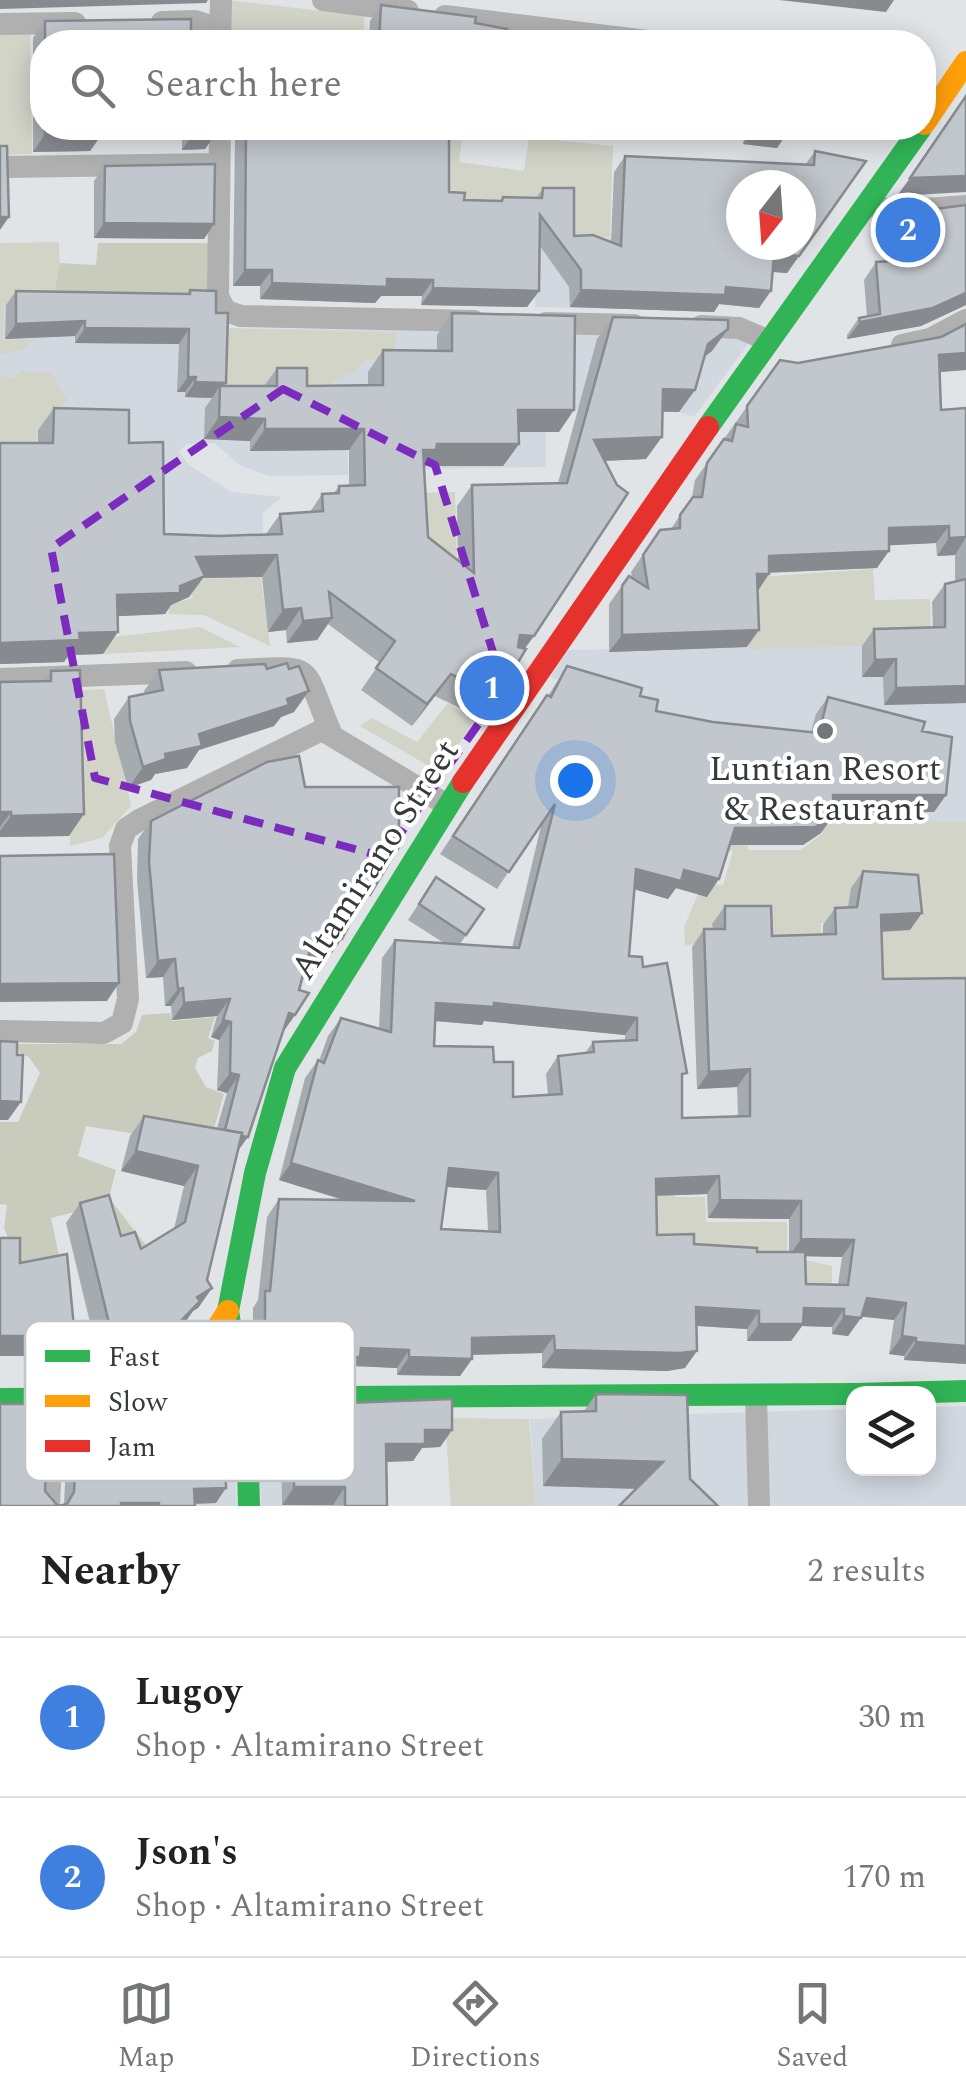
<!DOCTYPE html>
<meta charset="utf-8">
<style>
body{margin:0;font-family:Spectral,serif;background:#f2f2f2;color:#222}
.controls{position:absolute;right:30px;bottom:30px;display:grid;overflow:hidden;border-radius:20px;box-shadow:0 5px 25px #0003}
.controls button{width:90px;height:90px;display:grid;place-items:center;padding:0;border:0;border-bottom:2px solid #e0e0e0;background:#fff;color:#222;font:50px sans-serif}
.compass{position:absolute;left:726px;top:170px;width:90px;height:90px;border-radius:50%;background:#fff;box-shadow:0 5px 25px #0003;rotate:197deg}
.you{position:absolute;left:575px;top:780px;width:35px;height:35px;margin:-25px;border:8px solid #fff;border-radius:50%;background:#1a73e8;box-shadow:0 0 0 15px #1a73e833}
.badge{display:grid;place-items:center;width:65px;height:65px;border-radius:50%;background:#727678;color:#fff;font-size:32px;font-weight:700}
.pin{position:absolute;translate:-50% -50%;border:5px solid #fff;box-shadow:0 2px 10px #0006}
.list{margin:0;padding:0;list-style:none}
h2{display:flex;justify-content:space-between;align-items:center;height:130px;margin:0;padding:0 40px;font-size:42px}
h2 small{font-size:32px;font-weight:400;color:#767676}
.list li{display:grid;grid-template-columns:65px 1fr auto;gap:30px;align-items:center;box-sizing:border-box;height:160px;padding:0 40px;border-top:2px solid #e0e0e0}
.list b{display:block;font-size:38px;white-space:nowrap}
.list p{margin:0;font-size:32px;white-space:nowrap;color:#767676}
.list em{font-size:32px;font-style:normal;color:#767676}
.icon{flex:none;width:55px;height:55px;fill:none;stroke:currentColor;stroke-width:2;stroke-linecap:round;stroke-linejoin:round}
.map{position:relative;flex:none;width:966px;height:1506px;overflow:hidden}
.search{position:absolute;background:#fff;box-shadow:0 5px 25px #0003;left:30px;right:30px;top:30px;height:110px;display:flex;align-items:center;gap:25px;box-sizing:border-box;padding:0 35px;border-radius:40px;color:#767676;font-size:38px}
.sheet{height:450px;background:#fff}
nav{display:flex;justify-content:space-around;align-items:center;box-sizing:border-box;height:140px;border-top:2px solid #e0e0e0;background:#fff;font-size:28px;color:#767676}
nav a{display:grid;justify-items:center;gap:5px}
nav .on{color:#727678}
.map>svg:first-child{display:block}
.built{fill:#d2d8e0}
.green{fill:#d1d4c7}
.forest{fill:#c9ccbd}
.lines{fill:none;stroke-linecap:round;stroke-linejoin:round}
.street{stroke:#afb0af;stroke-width:22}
.fast{stroke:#30b455;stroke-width:22}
.slow{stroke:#ff9f0a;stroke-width:22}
.jam{stroke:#e5322d;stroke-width:22}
.wall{fill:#a6abb0;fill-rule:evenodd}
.shaded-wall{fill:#878b90}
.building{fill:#c1c7cd;stroke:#878b90;stroke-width:2.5;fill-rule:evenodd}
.marked{fill:none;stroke:#7b2cbf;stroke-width:8;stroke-dasharray:20 12;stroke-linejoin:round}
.poi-dot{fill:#727678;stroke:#fff;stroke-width:4}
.labels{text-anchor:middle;stroke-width:8;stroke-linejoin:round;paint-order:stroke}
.poi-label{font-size:35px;fill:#373a3c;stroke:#fff}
.street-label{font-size:35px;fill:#373a3c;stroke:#fff}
.key{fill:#fff;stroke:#c3c4c4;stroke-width:2.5}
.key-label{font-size:28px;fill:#373a3c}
</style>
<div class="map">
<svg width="966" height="1506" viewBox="0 0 966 1506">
<rect width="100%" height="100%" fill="#e1e4e7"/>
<g class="built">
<path d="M536,236L620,238L619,309L535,307Z"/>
<path d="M0,305L178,309L207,328L728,334L748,344L694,417L679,412L546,409V467L421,469L347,407L348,475L269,476L241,466L214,443L187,444L179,451L189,465L232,492L282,497L263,513V577L0,584Z"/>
<path d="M966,643V822H806L649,724L651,707L550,677L568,650Z"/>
<path d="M966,1406V1506H536L530,1419L853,1409L854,1468H928L929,1407Z"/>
<path d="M265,1415H374L375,1506H261L259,1419Z"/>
<path d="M182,1417L231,1419L237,1506H184Z"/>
</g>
<g class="green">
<path d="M228,0L364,16V42H226Z"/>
<path d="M0,31H30L32,154L0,155Z"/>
<path d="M440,128H463L459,162L524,171L529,137L613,146L610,237L564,236L439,208Z"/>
<path d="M59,242L60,276L52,306L3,305V340H32L22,350L0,354V243Z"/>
<path d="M219,328L397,333L393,353L384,360H363L356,372L332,382V388L216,407Z"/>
<path d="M22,371L52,373L67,400L48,426L36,428V450H0V375L11,379Z"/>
<path d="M455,492L457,561L424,575L411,493Z"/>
<path d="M873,569L875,600L930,599L931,644L749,649L747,595L759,594V577Z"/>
<path d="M261,578L270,646L204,615L169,614V605L193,598L184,579Z"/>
<path d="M200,627L240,647L104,654L103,638Z"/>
<path d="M104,689L131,806L102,838L70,846L67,691Z"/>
<path d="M448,703L475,720L439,772L360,726L372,718L417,742Z"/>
<path d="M822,822H966V993L874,994L871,921L821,923L822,950L734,954L736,926L706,929L694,944L685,946L684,927L699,892L709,894L713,884L723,885L733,851L704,847L747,839L748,850H801L823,833Z"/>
<path d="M674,1163L675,1197H705L706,1222H787V1256L832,1266V1300L647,1251L645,1165Z"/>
<path d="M445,1418L529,1419L536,1506H451Z"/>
</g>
<g class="forest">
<path d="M98,243H210L209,303L52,306L60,263L96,265Z"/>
<path d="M170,1013L172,1021L215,1017L208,1038L215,1041L212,1051L198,1058L195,1068L206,1087L224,1094L209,1146L86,1126L78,1156L116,1170L109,1198L149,1249L127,1261L99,1206L51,1218L59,1256L19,1266L4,1228L7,1205L0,1204V1122H18L40,1073L29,1057L14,1050L15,1044H121L136,1032L142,1015Z"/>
</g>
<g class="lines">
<g class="street">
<path d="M323,0L408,11"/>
<path d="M445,16L655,42"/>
<path d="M162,22L195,21L217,28"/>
<path d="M0,24L75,23"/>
<path d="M220,41L221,0"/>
<path d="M220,128L218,297L226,311L241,316L474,321"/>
<path d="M0,167L219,164"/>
<path d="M867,205L898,211L966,206"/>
<path d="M546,323L634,325"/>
<path d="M701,326L739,328L769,341"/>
<path d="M902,345L930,339L966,320"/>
<path d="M238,670C319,666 301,663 330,730"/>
<path d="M0,679L186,672"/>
<path d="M0,1031L104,1033L122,1023L128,999L120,846L126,829L141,819L322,730L447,805"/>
<path d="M756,1396L759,1506"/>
<path d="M49,1506L54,1399"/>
</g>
<g class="fast">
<path d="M708,427L921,128"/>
<path d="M856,1394L966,1391"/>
<path d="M0,1399L854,1394"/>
<path d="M249,1506L247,1432L228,1311L255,1173L285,1068L463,782"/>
</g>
<g class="slow">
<path d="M924,124L966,62"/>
<path d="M128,1399C172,1383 204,1351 228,1311"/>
</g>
<path class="jam" d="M463,782L708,427"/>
</g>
<g class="wall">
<path d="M381,5L475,23L505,38L525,42H369L370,21Z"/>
<path d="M45,21L191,42H42V128H103L90,151L33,152V38Z"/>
<path d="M182,128H217V132L205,149L182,150Z"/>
<path d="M241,128H263V133L326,134L331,128H452L449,142V192L464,200L500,201L503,197L536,198L543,188L574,236L611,242L614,172L625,156L805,165L815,151L866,161L787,273L772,272L759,308L719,304L714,312L570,307L569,287L540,246L539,291L527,307L421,305L422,296H381L375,303L260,299V286H233L235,136Z"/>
<path d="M746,128H789L777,148L743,144Z"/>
<path d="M105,166L214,224L204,239L94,238V181Z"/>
<path d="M966,205V305L921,326L847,339V335L859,318L867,316L864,280L876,262L900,261L899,248L891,230L903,213Z"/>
<path d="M190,290L216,313L224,386H264L277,368L307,386L368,385V372L383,350L437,351V335L452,313L559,432H519V444L503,466H425L424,468L428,537L458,560L457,506L472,485L558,483L597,339L613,317L712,351L704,357L695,390L679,412H662L646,459L604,461L525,649L497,697L482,719L435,696L412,726L361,690L380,663L328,624L317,640L287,643L286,630L268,632L262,577L203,578L189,597L171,605L165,614L118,616L103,654L69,655L64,662L0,664V443H38V430L54,408L129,443L164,534L219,536L266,534L280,514L310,512L322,494L334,493L339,486H349V450L250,451V441L204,439L205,408L212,398L185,397V392H177L179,344L75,343V336L5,339L6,305L16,291L187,294Z"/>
<path d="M966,324V370L939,372L941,410L966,408V703L884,705L883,677H862V646L874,629L933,628L932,602L945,584L955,582V555L937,556L936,543L889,545L877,568L769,573L758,591L747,647L609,652V604L629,576L632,578L631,572L660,530L671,529L692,497L695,480L780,360L798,363L941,337Z"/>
<path d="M567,666L640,696L656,711L713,722L811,732L816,714L828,697L922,731L946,795L934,812H833L821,833L803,845H730L707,897L676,888L668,899L634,889L629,956L643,967L682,1081V1118L738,1117L737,1087L697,1089L692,947L704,929H713L712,924L725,906L772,936L823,935V925L835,908L848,907L851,888L863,871L910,930L881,932L883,979L966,978V1364L904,1360V1356L889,1354L894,1320L861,1316L848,1336L832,1334V1327L802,1326L791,1341H747V1329L696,1326L685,1368L667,1371L542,1368V1353L472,1355V1359L460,1376L397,1375V1368L354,1366L348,1374H260L253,1351V1308L258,1300L267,1217L279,1199L343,1200L279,1180L305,1078L318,1060L319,1061L328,1036L341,1018L379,1029L382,958L395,940L444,943L408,920L436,877L484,909L460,944L512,948L542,822L497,889L440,854L535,713L548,696ZM435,1021L482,1025L484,1021L625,1035V1041L593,1042L585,1053L558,1056L546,1074L548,1095L513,1097L494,1062L434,1046ZM446,1187L486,1190L488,1231L441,1229ZM707,1194L708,1218L789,1219V1252H757L694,1244L657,1235V1196ZM805,1256L842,1257L838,1285L806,1284Z"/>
<path d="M267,669L294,712L281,717L274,726L199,750L187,768L155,774L151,780L128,788L115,742L114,719L129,697L145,694L144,691L159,670Z"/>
<path d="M51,671L69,836L0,837V682L44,681Z"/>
<path d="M305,787L370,895L358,912L356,911L342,939L329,957L327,956L318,968L306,965L295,1015L283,1032L238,1152L207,1280L212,1288L198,1308L193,1311L186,1321L158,1351L137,1362L135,1355L100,1364L66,1223L80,1203L121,1236L141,1249L174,1229L184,1186L121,1171L130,1136L144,1116L217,1128L227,1093L217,1090L219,1040L211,1037L217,1016L172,1020L171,1006H165L163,977L146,978L137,880L138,839L151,821Z"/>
<path d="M20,1263L62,1369L31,1372Z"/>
<path d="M596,1394L690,1479L636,1489L543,1486L542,1439L561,1412L584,1411Z"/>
<path d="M294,1405L452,1430L440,1447L422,1448L413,1461L387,1462V1506L282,1505L281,1422Z"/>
<path d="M79,1406L190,1450L216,1503L195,1504V1506H0L45,1491L58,1506L64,1504L68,1421Z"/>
</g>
<g class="shaded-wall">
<path d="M0,0H208L206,3L0,9Z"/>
<path d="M779,0H894L886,12Z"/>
<path d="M596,128H710L702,140Z"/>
<path d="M827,128H858L855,132L826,129Z"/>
<path d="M754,129L788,132L777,148L743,144Z"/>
<path d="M194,132H217L205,149L182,150Z"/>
<path d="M103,133L90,151L33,152L45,134Z"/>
<path d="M866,161L787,273L762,271L774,254Z"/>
<path d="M966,176V192L897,196L910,178Z"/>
<path d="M0,217H9L0,230Z"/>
<path d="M104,223L214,224L204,239L94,238Z"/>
<path d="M245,270H272L260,286H233Z"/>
<path d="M387,279L433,280L422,296H381L375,303L260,299L272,283Z"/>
<path d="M726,287L771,291L759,308L719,304L714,312L570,307L581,290Z"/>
<path d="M433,288L539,291L527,307L421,305Z"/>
<path d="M966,293V305L921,326L847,339L860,322Z"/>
<path d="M85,321L75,336L5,339L16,324Z"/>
<path d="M85,328L189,329L179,344L75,343Z"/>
<path d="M728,329L712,351L692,366L708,344Z"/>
<path d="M966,353V370L927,373L939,355Z"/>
<path d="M188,377H196L185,392H177Z"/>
<path d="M195,382L226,383L220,391V386L212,398L185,397Z"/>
<path d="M663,389L695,390L679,412L648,411Z"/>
<path d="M518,410H574L559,432H503Z"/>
<path d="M219,417L265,419L250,441L204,439Z"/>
<path d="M265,429H364L349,450L250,451Z"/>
<path d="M662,437L646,459L578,462L594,440Z"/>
<path d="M437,444H519L503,466H425L421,472L423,450Z"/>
<path d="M949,526L936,543L877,546L889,528Z"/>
<path d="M966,537L955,555L937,556L949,538Z"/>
<path d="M889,551L877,568L757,573L769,556Z"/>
<path d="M277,555L262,577L203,578L189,597L171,605L165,614L102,617L117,595L196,557Z"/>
<path d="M757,574H769L757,592Z"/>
<path d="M301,608L286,630L268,632L283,610Z"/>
<path d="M332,618L317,640L287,643L303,621Z"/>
<path d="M759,630L747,647L609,652L622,635Z"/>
<path d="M118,632L103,654L69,655L64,662L0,664V643L79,633Z"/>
<path d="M520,635L534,636L518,658L505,657Z"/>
<path d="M896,659L883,677H862L875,660Z"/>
<path d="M451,674L435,696L412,726L427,704Z"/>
<path d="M966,686V703L884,705L896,688Z"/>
<path d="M309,691L294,712L281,717L274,726L199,750L187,768L155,774L151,780L128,788L143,767L199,734Z"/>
<path d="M833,795H946L934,812H821Z"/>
<path d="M0,812H11L0,827Z"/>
<path d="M84,814L69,836L0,837V831L11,816Z"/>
<path d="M834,815L821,833L803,845H723L735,828Z"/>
<path d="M636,869L684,870L719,879L707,897L676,888L668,899L623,886Z"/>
<path d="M922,913L910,930L869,932L881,915Z"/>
<path d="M334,937L342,939L329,957L327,956L318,968L298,963L311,945Z"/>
<path d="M175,959L163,977L146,978L158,961Z"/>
<path d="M119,983L107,1001L0,1002V984Z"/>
<path d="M183,988L171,1006H165L178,989Z"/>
<path d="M230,999L217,1016L172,1020L184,1003Z"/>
<path d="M436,1003H494L637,1018L625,1035L484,1021L482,1025L424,1020Z"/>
<path d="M289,1013L295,1015L283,1032Z"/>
<path d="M223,1020L231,1022L219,1040L211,1037Z"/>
<path d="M750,1069L737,1087L697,1089L709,1072Z"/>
<path d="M230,1073L239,1075L227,1093L217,1090Z"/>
<path d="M0,1101L21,1102L8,1120H0Z"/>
<path d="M224,1131L248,1137L235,1155Z"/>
<path d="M136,1151L198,1166L184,1186L121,1171Z"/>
<path d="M291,1163L415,1201L403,1218L279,1180Z"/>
<path d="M449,1168L498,1173L486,1190L436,1186Z"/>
<path d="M719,1176L707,1194L644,1196L656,1179Z"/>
<path d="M720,1200L801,1201L789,1219L708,1218Z"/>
<path d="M801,1239L854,1240L842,1257L789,1256Z"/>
<path d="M212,1288L198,1308L193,1311L186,1321L158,1351L137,1362L151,1341L197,1297Z"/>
<path d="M867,1298L906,1303L894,1320L855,1316Z"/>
<path d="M696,1307L759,1311L747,1329L684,1325Z"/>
<path d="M804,1308L844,1309L832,1327L802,1326L791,1341H747L759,1324Z"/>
<path d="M844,1316L861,1318L848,1336L832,1334Z"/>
<path d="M149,1334L135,1355L100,1364L114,1344Z"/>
<path d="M0,1336H44L30,1356H0Z"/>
<path d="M554,1336L542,1353L460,1355L472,1338Z"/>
<path d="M902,1336L916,1338L904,1356L889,1354Z"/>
<path d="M916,1342L966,1346V1364L904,1360Z"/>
<path d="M361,1348L409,1350L397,1368L354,1366L348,1374H260L272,1357Z"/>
<path d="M76,1349L62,1369L31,1372L45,1351Z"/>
<path d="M555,1350L697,1351L685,1368L667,1371L542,1368Z"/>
<path d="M409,1357L472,1359L460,1376L397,1375Z"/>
<path d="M425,1430H452L440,1447L422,1448L413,1461L374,1462L386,1444Z"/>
<path d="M562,1459L663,1462L644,1489L543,1486Z"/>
<path d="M294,1487H345L333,1505H282Z"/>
<path d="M226,1488L216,1503L183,1504L194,1489Z"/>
<path d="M121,1503H159L157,1506H119Z"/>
</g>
<g class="building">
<path d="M381,5L476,17L475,23L507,29L505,38L526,41L525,42H379Z"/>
<path d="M191,19V42H45V21Z"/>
<path d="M966,96V176L910,178Z"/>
<path d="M45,128H103V133L45,134Z"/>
<rect x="194" y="128" width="23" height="4"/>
<path d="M246,128H263V133L338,134V128H452L449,142V192L465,193L464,200L502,201L503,197L542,198L543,188H574V236L593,235L621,246L625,156L814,165L815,151L866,161L799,256L774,254L771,291L726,287L725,295L581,290V270L540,215L539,291L433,288V280L387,279V287L272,283V270H245ZM741,185H801V245H741Z"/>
<path d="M755,128H789L788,132Z"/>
<path d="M0,146H7L9,217H0Z"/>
<path d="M215,164L214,224L104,223L105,166Z"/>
<path d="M966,205V293L933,308L860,322L859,318L880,314L876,262L913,260L911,231L903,213Z"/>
<path d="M190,290L216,291V313H228L226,383L195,382L196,377H188L189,329L85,328V321L16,324V291L190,294Z"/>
<path d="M452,313L575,316L574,410H518L519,444H437L436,450H423L428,537L474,573L472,485L567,483L613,317L728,320V329L708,344L695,390L663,389L662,437L594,440L617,485L628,493L534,636L520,635L518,647L526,649L497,697L451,674L427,704L376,668L395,641L329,592L332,618L303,621L301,608L283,610L277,555L196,557L205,576L180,586V593L117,595L118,632L79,633L80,640L0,643V443H53L54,408L129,410V443L163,442L164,534L219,536L282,534L280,514L323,511L322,494L339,493V486L365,485L364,429H265V419L219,417L220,386H277V368H307V386L383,385V350L452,351Z"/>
<path d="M966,324V353L939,355L941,410L966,408V537L949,538V526L889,528V551L769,556V574H757L759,630L622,635V586L629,576L648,588L643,555L660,530L680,528V515L693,497H702L707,463L724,439L732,441L736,424L748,427L747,406L780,360L798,363L941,337Z"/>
<path d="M966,579V686L896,688V659L875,660L874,629L945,627V584Z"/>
<path d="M287,663L289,669L299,666L309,691L287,699L289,705L199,734L202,746L165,754L166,759L143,767L130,721L129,697L163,690L159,670L265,664L267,669Z"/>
<path d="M567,666L642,688L640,696L658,700L656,711L713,722L819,733L828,697L925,722L922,731L952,737L946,795H833L834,815L815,827L735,828L719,879L684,870L681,881L636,869L629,956L642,957L643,967L667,963L687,1073L682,1074V1118L750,1116V1069L709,1072L704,929H725V906H771L772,936L836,934L835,908L857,907L863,871L918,875L922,913L881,915L883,979L966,978V1346L916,1342V1338L902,1336L906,1303L867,1298L861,1318L844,1316V1309L804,1308L803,1324H759V1311L696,1307L697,1351L680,1353L555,1350L554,1336L472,1338V1359L409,1357V1350L361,1348L360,1357H272L265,1334V1291H270L279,1199L415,1201L291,1163L318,1060L324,1063L341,1018L391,1032L395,940L519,948L555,804L509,872L453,836L547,695L551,697ZM436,1003L494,1007V1003L637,1018V1040L593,1042L594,1052L558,1056L562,1094L513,1097V1062H494L493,1047L434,1046ZM449,1168L498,1173L500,1232L441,1229ZM719,1176L720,1200L801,1201V1239L854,1240L848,1285L806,1284L805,1252H757V1248L694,1244V1234L657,1235L656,1179Z"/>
<path d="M80,670L84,814L11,816V812H0V682L51,681V671Z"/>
<path d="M299,756L305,787H399V847L370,895L366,892L342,939L334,937L330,951L311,945L299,990L309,993L295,1015L289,1013L248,1137L241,1136L242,1133L225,1130L239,1075L230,1073L231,1022L223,1020L230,999L184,1003L183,988L178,989L175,959L158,961L149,862L151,821L267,762Z"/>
<path d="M114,854L119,983L0,984V856Z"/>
<path d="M436,877L484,909L466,935L419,904Z"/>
<path d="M0,1041L17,1042V1055H23L21,1102L0,1101Z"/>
<path d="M144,1116L242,1133L207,1280L212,1288L197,1297L200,1301L172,1330L151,1341L149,1334L114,1344L80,1203L109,1195L121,1236L135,1232L141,1249L185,1222L198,1166L136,1151Z"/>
<path d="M0,1238H20V1263L67,1254L76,1349L45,1351L44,1336H0Z"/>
<path d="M596,1394L687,1395L690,1479L718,1506H619L663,1462L562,1459L561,1412L596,1411Z"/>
<path d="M452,1399V1430H425V1444H386L387,1506H345V1487H294V1405Z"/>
<path d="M0,1404H49L45,1491L58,1506L67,1504L74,1492L79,1406L190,1405V1450L225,1449L226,1488L194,1489L195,1506H159V1503H121V1506H0Z"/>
</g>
<path class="marked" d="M283,389L435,465L504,688L384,857L95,778L51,548Z"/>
<circle class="poi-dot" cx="825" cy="731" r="10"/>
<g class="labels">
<g class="poi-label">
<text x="825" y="780">Luntian Resort<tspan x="825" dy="40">&amp; Restaurant</tspan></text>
</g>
<g class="street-label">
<text transform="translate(374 859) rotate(-57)" y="12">Altamirano Street</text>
</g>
</g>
<rect x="25" y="1321" width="330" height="160" rx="15" class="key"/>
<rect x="45" y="1350" width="45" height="12" fill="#30b455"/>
<rect x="45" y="1395" width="45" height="12" fill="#ff9f0a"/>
<rect x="45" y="1440" width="45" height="12" fill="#e5322d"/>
<g class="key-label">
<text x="108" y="1366">Fast</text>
<text x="108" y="1411">Slow</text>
<text x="108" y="1456">Jam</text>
</g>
</svg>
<div class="controls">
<button><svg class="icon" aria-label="layers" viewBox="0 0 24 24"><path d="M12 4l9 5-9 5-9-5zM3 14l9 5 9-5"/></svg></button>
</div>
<svg class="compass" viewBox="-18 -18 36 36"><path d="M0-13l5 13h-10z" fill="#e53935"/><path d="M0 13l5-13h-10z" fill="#767676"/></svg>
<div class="you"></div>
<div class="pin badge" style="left:492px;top:688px;background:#3f7fe0">1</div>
<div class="pin badge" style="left:908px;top:230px;background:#3f7fe0">2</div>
<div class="search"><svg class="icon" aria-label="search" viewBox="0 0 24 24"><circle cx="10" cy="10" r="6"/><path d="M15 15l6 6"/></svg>Search here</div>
</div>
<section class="sheet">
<h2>Nearby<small>2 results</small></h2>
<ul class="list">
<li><span class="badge" style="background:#3f7fe0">1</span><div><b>Lugoy</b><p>Shop · Altamirano Street</p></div><em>30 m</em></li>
<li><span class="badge" style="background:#3f7fe0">2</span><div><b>Json's</b><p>Shop · Altamirano Street</p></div><em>170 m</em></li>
</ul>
</section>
<nav>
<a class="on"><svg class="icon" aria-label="map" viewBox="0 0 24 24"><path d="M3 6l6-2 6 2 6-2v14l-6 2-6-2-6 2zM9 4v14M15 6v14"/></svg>Map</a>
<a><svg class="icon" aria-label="directions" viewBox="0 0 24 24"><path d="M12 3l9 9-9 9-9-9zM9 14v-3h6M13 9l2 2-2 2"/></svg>Directions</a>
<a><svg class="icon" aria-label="saved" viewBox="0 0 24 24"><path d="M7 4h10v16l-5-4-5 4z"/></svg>Saved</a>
</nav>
